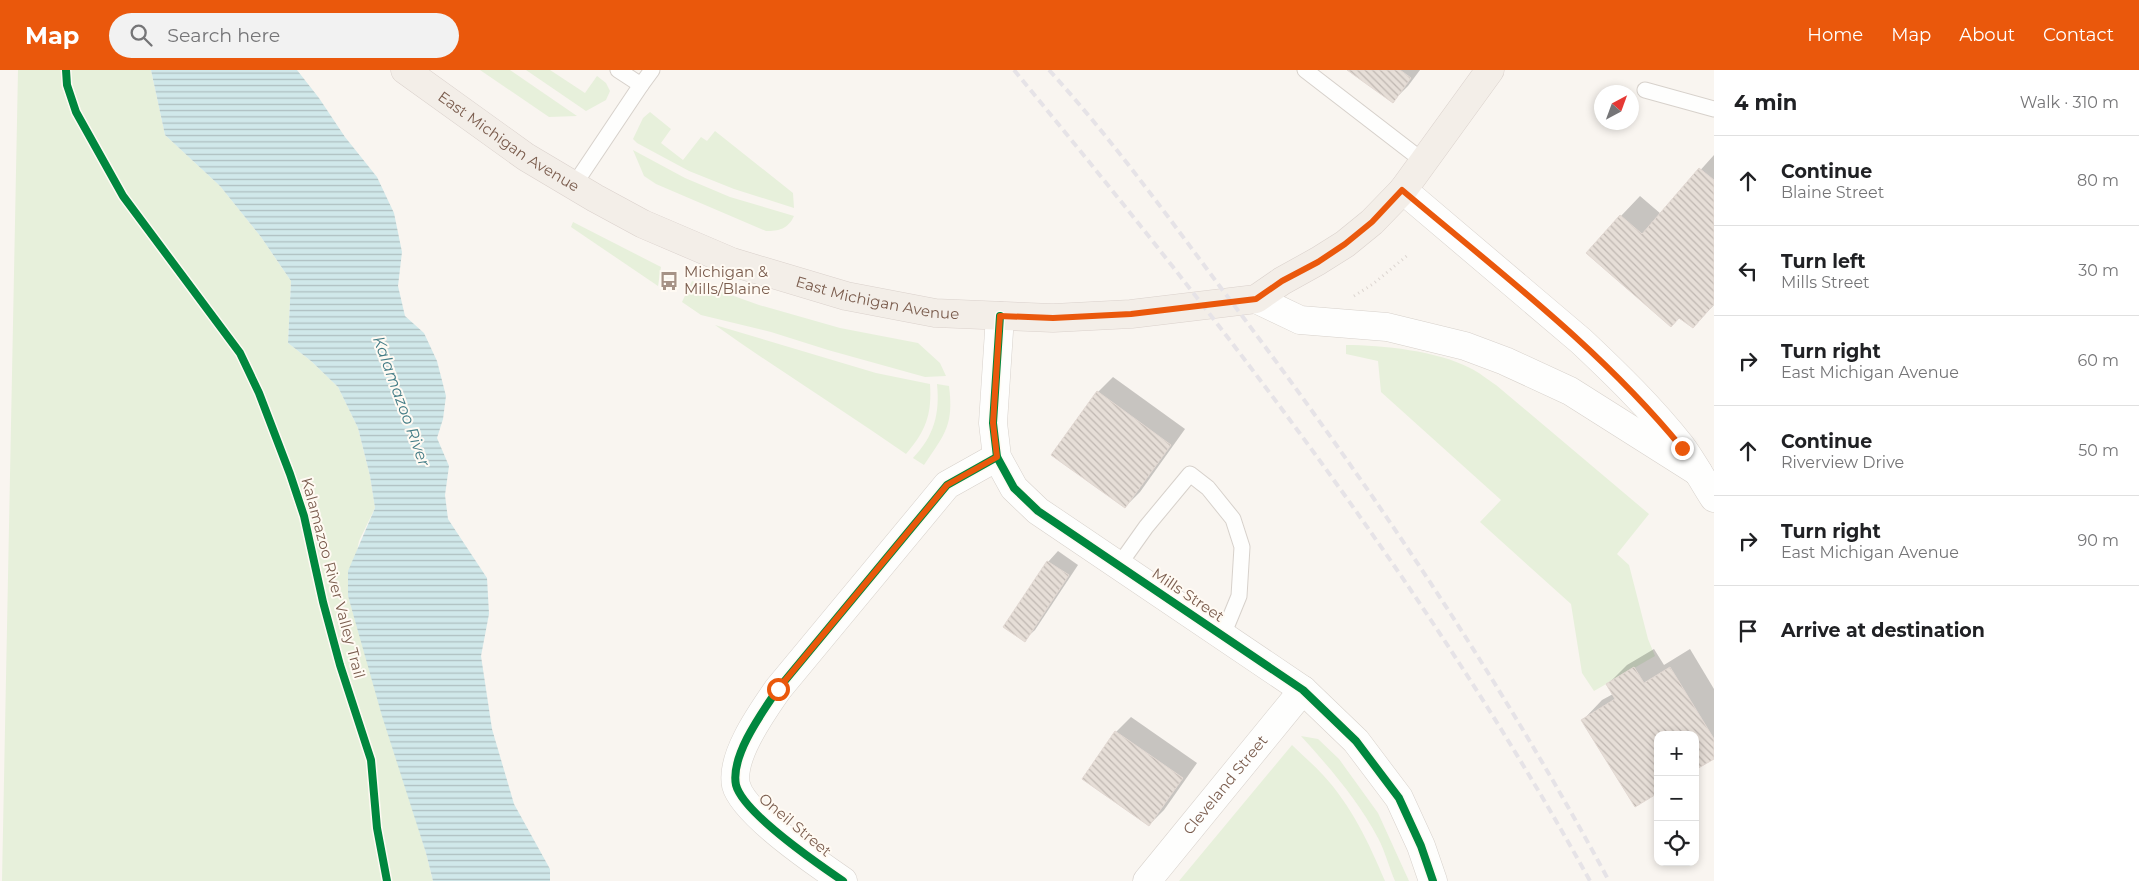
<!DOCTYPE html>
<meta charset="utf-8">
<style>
body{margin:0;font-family:Montserrat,sans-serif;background:#f2f2f2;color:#202124}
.controls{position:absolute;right:15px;bottom:15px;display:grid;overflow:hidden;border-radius:10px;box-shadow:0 2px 8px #0003}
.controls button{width:45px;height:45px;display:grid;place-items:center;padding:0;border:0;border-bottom:1px solid #e0e0e0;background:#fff;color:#202124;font:25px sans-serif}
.compass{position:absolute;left:1594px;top:15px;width:45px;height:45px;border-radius:50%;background:#fff;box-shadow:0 2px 8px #0003;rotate:41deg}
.stop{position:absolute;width:15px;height:15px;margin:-11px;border:4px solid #ea580c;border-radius:50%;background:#fff}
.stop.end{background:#ea580c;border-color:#fff;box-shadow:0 1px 5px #0008}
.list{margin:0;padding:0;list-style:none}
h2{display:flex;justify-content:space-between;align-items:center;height:65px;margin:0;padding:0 20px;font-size:21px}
h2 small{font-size:16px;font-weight:400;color:#757577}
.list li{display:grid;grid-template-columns:32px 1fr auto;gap:15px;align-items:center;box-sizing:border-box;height:90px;padding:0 20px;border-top:1px solid #e0e0e0}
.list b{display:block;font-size:19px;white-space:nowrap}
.list p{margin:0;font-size:16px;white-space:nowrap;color:#757577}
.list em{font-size:16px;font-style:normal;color:#757577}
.icon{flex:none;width:28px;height:28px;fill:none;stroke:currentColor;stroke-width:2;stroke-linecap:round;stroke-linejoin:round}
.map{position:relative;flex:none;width:1714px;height:811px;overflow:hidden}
header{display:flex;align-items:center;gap:30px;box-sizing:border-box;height:70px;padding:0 25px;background:#ea580c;color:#fff}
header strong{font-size:24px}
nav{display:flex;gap:28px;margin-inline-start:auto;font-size:18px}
.search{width:350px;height:45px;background:#f2f2f2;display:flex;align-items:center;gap:12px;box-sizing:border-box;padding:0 18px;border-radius:28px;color:#757577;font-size:19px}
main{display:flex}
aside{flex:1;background:#fff}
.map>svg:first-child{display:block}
.grass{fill:#e7f0db}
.water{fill:url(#water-rules)}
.shadow{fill:#0003}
.building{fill:url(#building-back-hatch);stroke:#e2d8d2}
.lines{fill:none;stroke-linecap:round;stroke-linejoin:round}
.service-casing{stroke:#d7d1cb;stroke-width:17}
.minor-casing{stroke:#d7d1cb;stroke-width:29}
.tertiary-casing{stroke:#d7d1cb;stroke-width:29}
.primary-casing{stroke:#dad1cc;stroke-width:29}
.path{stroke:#dcd5d0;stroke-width:3;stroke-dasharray:1 4;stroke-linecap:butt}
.service{stroke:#fefefd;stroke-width:15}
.minor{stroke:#fefefd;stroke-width:28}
.tertiary{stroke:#fefefd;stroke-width:28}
.primary{stroke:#f3eee8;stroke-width:28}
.rail{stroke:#e6e3e7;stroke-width:4;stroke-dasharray:8 5;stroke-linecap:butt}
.cycleway-casing{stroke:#fffaf3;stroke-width:11}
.cycleway{stroke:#00873e;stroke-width:8}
.route{stroke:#ea580c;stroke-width:6}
.labels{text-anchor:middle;stroke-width:4;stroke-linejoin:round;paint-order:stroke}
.street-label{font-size:15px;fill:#7a5c4d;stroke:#fffaf3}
.poi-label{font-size:15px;fill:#7a5c4d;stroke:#fffaf3;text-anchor:start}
.water-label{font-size:16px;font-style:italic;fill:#437c86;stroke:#fffaf3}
</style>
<header>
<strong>Map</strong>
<div class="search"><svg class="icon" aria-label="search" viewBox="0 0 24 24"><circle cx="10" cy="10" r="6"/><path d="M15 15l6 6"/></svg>Search here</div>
<nav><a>Home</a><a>Map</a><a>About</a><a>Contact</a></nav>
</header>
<main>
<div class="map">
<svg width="1714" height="811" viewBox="0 0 1714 811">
<defs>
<pattern id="water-rules" width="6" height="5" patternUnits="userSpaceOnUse" patternTransform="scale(1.25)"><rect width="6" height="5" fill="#d0e8ea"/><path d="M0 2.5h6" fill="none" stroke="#aebfc0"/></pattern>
<pattern id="building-back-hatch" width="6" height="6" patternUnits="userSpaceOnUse" patternTransform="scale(1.25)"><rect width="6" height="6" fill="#e6ded7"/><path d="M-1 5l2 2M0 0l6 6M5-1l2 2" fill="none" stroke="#bfb7b1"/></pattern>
</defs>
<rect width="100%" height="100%" fill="#f9f5f0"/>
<g class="grass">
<path d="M18,0H151L165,65L220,116L261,167L291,211L288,273L311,291L338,317L358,358L370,406L375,438L359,471L348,526L426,783L433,811H2Z"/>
<path d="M480,0H510L577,46L549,47Z"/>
<path d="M526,0H550L585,23L597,6L606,13L610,21L606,30L586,41Z"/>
<path d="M650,42L671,59L661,73L683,90L701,67L707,71L715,61L793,123L794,138L734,119L689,101L637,73L633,69L643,48Z"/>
<path d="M633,80L685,108L730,127L794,146C788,159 779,161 766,161L656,114L644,106Z"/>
<path d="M573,152L661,197L658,216L571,157Z"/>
<path d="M692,211L759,235L840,258L918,273L940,293L946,306L925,307L828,280L771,262L701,245L682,232Z"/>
<path d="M715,255L876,303L930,314C932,344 926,361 906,384C843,340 778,300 715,255Z"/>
<path d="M1346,275C1382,275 1438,281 1470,298C1479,302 1488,310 1496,315L1649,444L1617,484L1629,495L1648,569L1655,586L1594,621L1582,603L1571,534L1480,452L1501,430L1381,322L1378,291L1346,284Z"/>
<path d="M937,314L949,316C954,355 945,364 924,395L913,388C934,366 940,344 937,314Z"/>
<path d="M1301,666L1318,669L1339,689L1378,743L1409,811H1395C1389,797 1385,781 1378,768C1358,730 1329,697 1301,666Z"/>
<path d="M1292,675C1302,685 1313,694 1323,705C1351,735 1369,773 1385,811H1179Z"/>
</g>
<path class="water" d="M151,0H297L319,28L345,67L377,107L394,143L402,182L398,216L405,246L424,263L437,291L446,326L443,349L437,368L449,396L445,425L448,449L487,508L489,544L481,586L492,659L514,734L550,799V811H433L426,783L382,646L348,526V501L375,438L370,406L358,358L338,317L311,291L288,273L291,211L261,167L220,116L165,65Z"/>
<g class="shadow">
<path d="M1349,0H1420L1408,16L1393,31Z"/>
<path d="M1714,85V235L1693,257L1621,146L1640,126L1661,144Z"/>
<path d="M1113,307L1185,359L1140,422L1125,437L1098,322Z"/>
<path d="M1058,481L1078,495L1035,560L1024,570L1004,557L1048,492Z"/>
<path d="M1654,579L1664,595L1690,579L1714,619V687L1695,665L1583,650L1602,630L1613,624L1608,614L1627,595Z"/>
<path d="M1131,647L1197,693L1164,740L1149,755L1083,709L1116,662Z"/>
</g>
<g class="building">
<path d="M1347,0H1400L1411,8L1393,33Z"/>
<path d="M1699,98L1714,110V234L1693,258L1679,248L1671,257L1586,183L1620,145L1642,164Z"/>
<path d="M1097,321L1171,375L1125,438L1051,385Z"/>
<path d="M1047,491L1069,505L1025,572L1003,557Z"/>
<path d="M1634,597L1644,613L1670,597L1714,669V689L1695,700V665H1658V723L1635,737L1581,650L1615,629L1606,614Z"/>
<path d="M1115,661L1183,708L1149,756L1082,709Z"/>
</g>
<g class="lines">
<g class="service-casing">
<g id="service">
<path d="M618,0L641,15L652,0"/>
<path d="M1305,0L1423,91"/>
<path d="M1645,20L1714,39"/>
<path d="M574,115L641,15"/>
<path d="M1119,495L1146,457L1190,404L1208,418L1233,449L1242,477L1239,526L1223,565"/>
</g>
</g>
<g class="minor-casing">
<g id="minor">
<path d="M1000,246L993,353L997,387L1014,418L1038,441L1303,620L1356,671L1399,728L1421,776L1433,811"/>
<path d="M843,811C818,794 743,743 736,715C730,686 763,641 778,619L947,415L997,387"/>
<path id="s1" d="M1147,811L1303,620"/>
</g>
</g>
<g class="tertiary-casing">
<g id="tertiary">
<path d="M1403,120L1581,271C1616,304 1651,338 1681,376C1693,392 1703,411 1714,428"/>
<path d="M1256,229L1300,250L1387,257L1465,276L1505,291L1570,321L1698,402"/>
</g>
</g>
<g class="primary-casing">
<g id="primary">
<path id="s2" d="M405,0L526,87L595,128L643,154L732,192L846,226L935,243L1053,248L1131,244L1256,229L1282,211L1318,191L1345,174L1372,152L1403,120L1490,0"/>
</g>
</g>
<path class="path" d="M1354,226L1373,214L1409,184"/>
<use href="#service" class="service"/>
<use href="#minor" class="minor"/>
<use href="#tertiary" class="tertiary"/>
<use href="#primary" class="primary"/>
<g class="rail">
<path d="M1014,0C1225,256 1429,519 1590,811"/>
<path d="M1049,0C1111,68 1166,144 1221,218C1364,406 1497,603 1609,811"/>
</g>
<g class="cycleway-casing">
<g id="cycleway">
<path d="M66,0L67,15L76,42L123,126L240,283L259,323L290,404L304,446L323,532L340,595L371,690L377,758L387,811"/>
<path d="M1000,246L993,353L997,387L1014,418L1038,441L1303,620L1356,671L1399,728L1421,776L1433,811"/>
<path d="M843,811C818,794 743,743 736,715C730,686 763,641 778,619L947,415L997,387"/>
</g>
</g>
<use href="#cycleway" class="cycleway"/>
</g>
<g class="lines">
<path class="route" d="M778,619L947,415L997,387L993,353L1000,246L1053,248L1131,244L1256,229L1282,211L1318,192L1345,174L1372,152L1402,120C1499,202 1601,279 1682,378"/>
</g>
<defs>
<g id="bus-bare" transform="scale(1.5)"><path d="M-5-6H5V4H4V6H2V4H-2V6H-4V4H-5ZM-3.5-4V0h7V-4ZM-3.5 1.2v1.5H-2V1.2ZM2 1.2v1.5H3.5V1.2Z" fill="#a69286" stroke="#fffaf3" stroke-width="2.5" paint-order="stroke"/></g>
</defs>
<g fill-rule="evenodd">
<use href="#bus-bare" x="669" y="211"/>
</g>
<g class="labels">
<g class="street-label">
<text dy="5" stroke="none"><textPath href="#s2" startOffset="126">East Michigan Avenue</textPath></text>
<text dy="5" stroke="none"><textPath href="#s2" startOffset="531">East Michigan Avenue</textPath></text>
<text transform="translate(333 508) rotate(75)" y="5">Kalamazoo River Valley Trail</text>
<text transform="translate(1188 525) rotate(34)" y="5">Mills Street</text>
<text dy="5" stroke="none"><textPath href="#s1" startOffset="124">Cleveland Street</textPath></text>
<text transform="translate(795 755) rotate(40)" y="5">Oneil Street</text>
</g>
<g class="poi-label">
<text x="684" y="207">Michigan &amp;<tspan x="684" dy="17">Mills/Blaine</tspan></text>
</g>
<g class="water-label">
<text transform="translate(402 331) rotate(70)" y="6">Kalamazoo River</text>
</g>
</g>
</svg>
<div class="controls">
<button>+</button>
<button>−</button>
<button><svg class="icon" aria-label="locate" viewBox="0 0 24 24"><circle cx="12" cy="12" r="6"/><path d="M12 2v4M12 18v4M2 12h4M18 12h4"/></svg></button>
</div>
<svg class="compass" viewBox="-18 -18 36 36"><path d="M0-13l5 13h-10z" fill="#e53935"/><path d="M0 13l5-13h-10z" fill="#757577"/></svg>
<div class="stop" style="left:778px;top:619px"></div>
<div class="stop end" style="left:1682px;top:378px"></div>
</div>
<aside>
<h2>4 min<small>Walk · 310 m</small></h2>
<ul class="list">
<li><svg class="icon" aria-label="ahead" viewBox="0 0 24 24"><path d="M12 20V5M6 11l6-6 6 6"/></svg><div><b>Continue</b><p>Blaine Street</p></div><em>80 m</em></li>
<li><svg class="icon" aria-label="left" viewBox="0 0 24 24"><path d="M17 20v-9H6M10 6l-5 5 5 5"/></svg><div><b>Turn left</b><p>Mills Street</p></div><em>30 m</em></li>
<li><svg class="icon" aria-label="right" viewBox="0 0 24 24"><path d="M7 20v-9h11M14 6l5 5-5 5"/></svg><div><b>Turn right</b><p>East Michigan Avenue</p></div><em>60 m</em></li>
<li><svg class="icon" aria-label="ahead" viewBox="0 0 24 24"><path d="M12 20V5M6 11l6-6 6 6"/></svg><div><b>Continue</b><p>Riverview Drive</p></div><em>50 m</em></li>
<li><svg class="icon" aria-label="right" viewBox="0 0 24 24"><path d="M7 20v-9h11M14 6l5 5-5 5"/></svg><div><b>Turn right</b><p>East Michigan Avenue</p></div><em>90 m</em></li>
<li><svg class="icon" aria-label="arrive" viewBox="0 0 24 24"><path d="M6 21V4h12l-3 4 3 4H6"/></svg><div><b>Arrive at destination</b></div></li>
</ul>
</aside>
</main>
